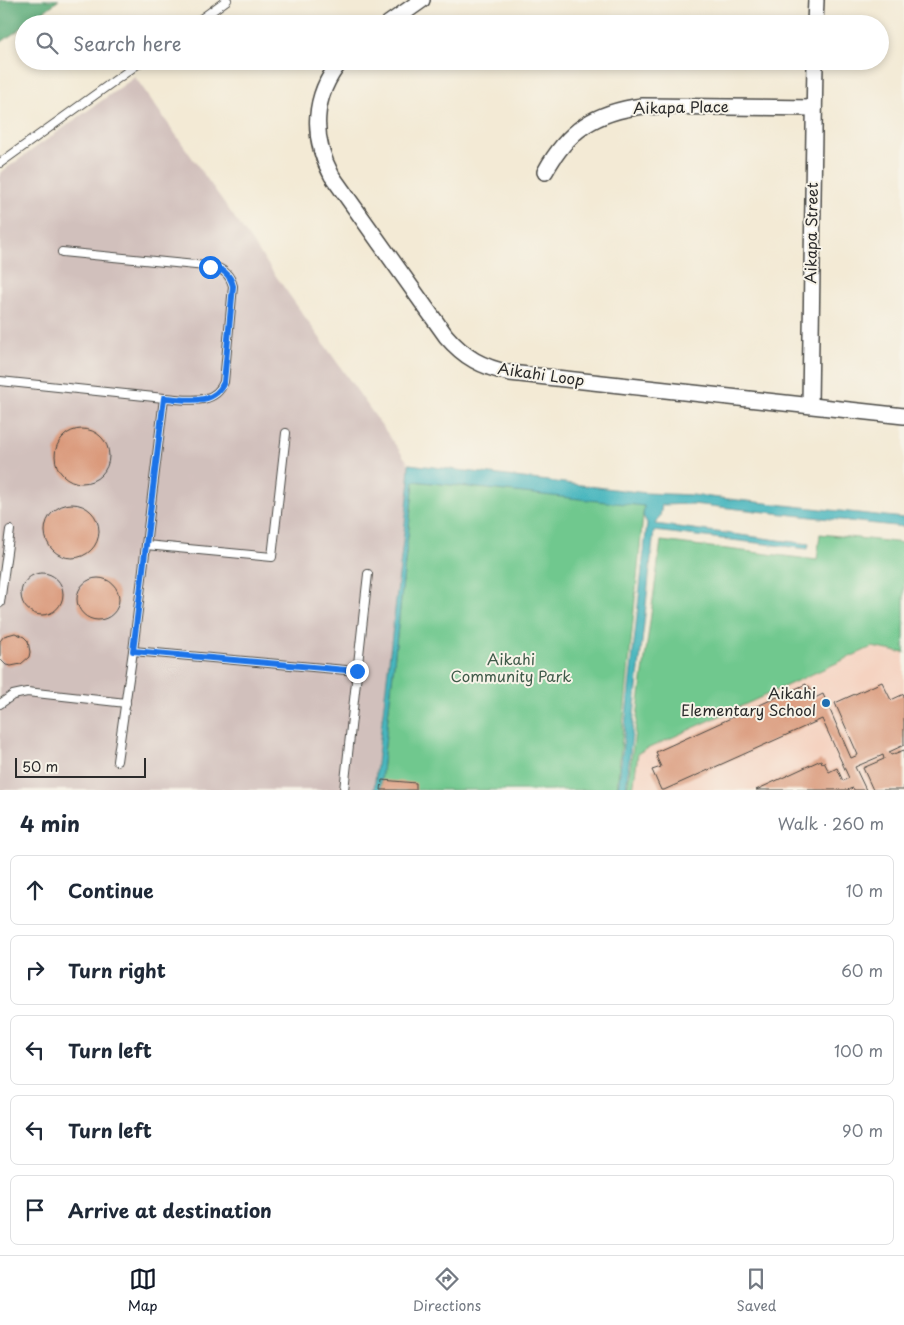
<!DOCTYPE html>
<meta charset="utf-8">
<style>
body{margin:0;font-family:"Playpen Sans",sans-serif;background:#f2f2f3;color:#1f2937}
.scale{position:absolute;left:15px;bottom:12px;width:131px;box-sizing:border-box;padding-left:5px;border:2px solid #2b2b2b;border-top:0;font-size:14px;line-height:18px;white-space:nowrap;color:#2b2b2b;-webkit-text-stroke:4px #f7f3e8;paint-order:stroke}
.stop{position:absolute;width:15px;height:15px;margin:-11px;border:4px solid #1a73e8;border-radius:50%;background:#fff}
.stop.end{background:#1a73e8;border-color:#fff;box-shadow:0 1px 5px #0008}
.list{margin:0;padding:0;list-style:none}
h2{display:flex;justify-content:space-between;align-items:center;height:65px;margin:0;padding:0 20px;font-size:21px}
h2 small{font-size:16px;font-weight:400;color:#747a83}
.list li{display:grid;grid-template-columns:32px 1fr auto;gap:15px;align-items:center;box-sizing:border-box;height:70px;margin:0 10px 10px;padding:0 10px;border:1px solid #e0e1e3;border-radius:8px}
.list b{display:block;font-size:19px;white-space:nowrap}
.list em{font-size:16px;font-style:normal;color:#747a83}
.icon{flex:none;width:28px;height:28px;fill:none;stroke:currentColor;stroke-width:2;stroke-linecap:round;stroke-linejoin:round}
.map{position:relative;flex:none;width:904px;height:790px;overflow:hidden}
.search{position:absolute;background:#fff;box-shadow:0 2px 8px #0003;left:15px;right:15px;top:15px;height:55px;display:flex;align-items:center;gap:12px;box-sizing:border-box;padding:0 18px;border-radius:28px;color:#747a83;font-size:19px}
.sheet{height:465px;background:#fff}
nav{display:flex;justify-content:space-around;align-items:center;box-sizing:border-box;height:70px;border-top:1px solid #e0e1e3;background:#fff;font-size:14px;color:#747a83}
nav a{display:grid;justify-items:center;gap:2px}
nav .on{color:#111827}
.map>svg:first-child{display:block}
.built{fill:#f5d3c1}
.industrial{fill:#d1c0bc}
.green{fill:#6fc88e;stroke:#4d7a5c}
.forest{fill:#5bac79;stroke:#436c52}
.water{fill:#47b6be;stroke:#397074}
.building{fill:#da9a7b}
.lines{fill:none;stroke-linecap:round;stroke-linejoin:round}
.lane-casing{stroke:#494844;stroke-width:10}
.street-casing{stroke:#494844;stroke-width:18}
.lane{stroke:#fff;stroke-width:8}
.street{stroke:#fff;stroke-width:15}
.route{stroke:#1a73e8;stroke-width:6}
.poi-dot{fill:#1f6fb2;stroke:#f7f3e8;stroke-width:2}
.labels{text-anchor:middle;stroke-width:4;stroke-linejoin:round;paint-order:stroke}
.street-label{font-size:15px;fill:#2b2b2b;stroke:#f7f3e8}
.park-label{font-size:15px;fill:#3f5a49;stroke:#f7f3e8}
.poi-label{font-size:15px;fill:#2b2b2b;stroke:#f7f3e8;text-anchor:end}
</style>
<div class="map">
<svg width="904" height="790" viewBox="0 0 904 790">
<rect width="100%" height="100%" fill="#f7f3e8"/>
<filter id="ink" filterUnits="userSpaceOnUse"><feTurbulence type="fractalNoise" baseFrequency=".02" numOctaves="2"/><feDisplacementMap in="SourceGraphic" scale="10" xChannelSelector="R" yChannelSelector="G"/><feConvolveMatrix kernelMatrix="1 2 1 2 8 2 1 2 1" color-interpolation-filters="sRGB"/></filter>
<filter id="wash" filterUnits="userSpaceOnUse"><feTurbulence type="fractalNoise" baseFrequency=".0096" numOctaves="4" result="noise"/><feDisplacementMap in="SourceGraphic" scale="20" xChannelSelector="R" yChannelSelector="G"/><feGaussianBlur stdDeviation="1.12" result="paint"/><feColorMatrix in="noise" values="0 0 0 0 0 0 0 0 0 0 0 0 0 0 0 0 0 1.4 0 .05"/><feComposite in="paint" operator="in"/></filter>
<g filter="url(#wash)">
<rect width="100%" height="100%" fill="#f3ead5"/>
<path class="built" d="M872,647L904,653V790H633L638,753Z"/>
<path class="industrial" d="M135,77L409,464L408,479L410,480L374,790H0V173Z"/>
<g class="green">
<path d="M414,481L644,505L617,790H380Z"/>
<path d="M820,534L904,543V653L872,647L638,753L633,790H627L661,541L817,560Z"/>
</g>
<path class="forest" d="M0,0H59L27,24H24V26L0,43Z"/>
<path class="water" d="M409,464L646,493L692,495L904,518V527L692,504L662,505L660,516L655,524L809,544L808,549L654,531L626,790H618L647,523L643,516L644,506L414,481L380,790H374L410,480H408Z"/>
<g id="blocks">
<g class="building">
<circle cx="82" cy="456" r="27"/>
<circle cx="72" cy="531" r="27"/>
<circle cx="42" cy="594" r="21"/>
<circle cx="98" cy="599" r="21"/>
<path d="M15,633L24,637L28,641L30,652L29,657L21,664L11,666L6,665L0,659V641L4,636Z"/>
<path d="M882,682L891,700L904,694V745L889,752L891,755L904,750V790H873L863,768L884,759L883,755L855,767L866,790H854L853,788L847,790H756L821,760L822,763L824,762L829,772L837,768L843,781L849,778L822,719L664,790H661L652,770L661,767L656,756H658L656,752L806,684L807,687L809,686L815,698L823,694L851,758L858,755L835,703Z"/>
<path d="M382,780L416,783V790H381Z"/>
</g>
</g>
</g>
<g filter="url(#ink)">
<use href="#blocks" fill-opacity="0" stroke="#494844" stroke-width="1"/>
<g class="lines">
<g class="lane-casing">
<g id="lane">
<path d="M194,24L227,0"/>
<path d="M0,163L142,61"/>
<path d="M62,252L216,267C225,271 230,275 233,286L224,382C214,407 186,399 164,398"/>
<path d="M0,381L164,398L133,651L117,761"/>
<path d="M146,545L272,557L286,433"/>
<path d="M0,603L10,530"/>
<path d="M133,651L357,671"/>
<path d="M0,704L13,695L27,692L126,703"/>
<path d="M344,790L368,574"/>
</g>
</g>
<g class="street-casing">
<g id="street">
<path d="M388,24L422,0"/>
<path d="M815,24L816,0"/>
<path d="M341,61C312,96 311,137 332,176L446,336C465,358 482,367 510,373L904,416"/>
<path d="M545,172C568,130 595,112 643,106L814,108"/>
<path d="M810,405L815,61"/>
</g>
</g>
<use href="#lane" class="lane"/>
<use href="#street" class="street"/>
</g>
</g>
<g class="lines" filter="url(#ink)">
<path class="route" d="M210,267C222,268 230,274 233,286L224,382C214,407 186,399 164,398L133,651L357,671"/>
</g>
<circle class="poi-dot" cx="826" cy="703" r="5"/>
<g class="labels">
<g class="street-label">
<text transform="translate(681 108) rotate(-1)" y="5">Aikapa Place</text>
<text transform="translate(812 233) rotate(-89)" y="5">Aikapa Street</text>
<text transform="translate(541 375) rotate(8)" y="5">Aikahi Loop</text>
</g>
<g class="park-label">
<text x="511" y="665">Aikahi<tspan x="511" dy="17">Community Park</tspan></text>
</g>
<g class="poi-label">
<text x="816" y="699">Aikahi<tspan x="816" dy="17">Elementary School</tspan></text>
</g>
</g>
</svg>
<div class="scale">50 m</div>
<div class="stop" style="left:210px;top:267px"></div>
<div class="stop end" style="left:357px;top:671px"></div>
<div class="search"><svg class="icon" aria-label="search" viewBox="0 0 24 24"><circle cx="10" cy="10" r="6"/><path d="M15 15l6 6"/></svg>Search here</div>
</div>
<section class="sheet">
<h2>4 min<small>Walk · 260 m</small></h2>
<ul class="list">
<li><svg class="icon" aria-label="ahead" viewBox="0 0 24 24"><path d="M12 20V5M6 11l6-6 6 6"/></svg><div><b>Continue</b></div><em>10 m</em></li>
<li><svg class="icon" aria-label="right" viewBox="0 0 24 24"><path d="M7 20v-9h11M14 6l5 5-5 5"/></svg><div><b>Turn right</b></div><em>60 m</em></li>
<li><svg class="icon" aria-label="left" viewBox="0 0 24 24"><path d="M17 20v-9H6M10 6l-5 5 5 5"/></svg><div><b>Turn left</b></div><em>100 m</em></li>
<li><svg class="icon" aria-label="left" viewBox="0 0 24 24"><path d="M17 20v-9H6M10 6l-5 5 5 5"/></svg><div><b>Turn left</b></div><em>90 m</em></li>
<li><svg class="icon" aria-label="arrive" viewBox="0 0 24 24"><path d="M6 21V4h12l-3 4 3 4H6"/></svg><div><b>Arrive at destination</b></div></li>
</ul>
</section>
<nav>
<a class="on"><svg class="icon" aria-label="map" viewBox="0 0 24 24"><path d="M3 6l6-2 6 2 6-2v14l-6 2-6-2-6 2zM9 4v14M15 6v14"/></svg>Map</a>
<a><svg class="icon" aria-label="directions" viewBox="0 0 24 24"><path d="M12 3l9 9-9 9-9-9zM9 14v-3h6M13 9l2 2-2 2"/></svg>Directions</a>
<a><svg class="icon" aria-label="saved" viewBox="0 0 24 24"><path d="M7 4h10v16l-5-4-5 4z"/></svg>Saved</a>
</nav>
